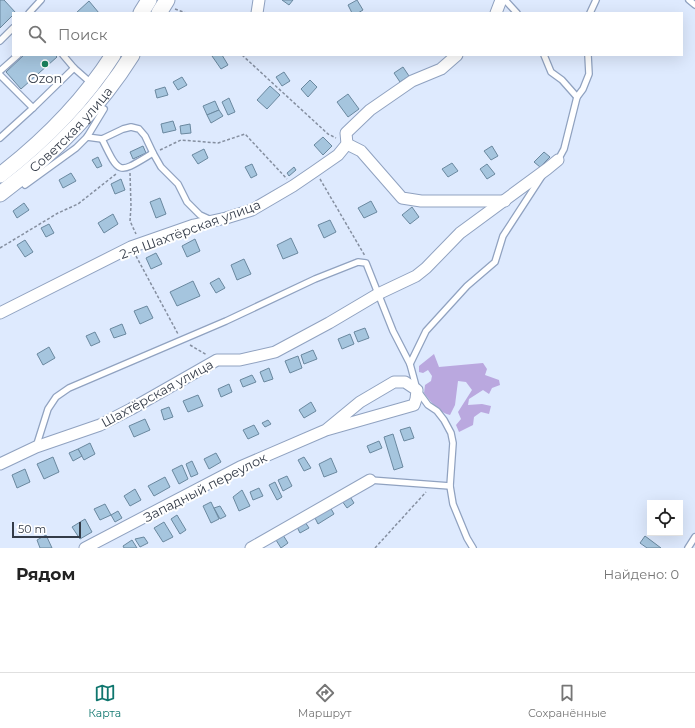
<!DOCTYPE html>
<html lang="ru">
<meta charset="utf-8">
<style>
body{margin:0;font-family:Montserrat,sans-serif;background:#f2f2f2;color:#222}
.controls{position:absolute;right:12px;bottom:12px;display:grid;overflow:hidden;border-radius:0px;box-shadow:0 4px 16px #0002}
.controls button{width:36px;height:36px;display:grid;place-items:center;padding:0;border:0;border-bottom:1px solid #e0e0e0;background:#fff;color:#222;font:20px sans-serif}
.scale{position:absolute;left:12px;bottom:10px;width:69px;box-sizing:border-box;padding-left:4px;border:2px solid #333b48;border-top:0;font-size:11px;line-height:14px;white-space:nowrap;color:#333b48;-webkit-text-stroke:3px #fff;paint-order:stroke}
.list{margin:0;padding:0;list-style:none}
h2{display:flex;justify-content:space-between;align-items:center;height:52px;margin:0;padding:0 16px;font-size:17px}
h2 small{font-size:13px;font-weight:400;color:#767676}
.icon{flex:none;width:22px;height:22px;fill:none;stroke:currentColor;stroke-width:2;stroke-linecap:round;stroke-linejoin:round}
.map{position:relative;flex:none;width:695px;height:548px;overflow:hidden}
.search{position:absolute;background:#fff;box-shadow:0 4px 16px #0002;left:12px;right:12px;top:12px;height:44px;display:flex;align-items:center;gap:10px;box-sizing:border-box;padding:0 14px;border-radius:0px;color:#767676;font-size:15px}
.sheet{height:124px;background:#fff}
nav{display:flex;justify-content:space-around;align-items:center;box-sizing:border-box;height:56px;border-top:1px solid #e0e0e0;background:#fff;font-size:11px;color:#767676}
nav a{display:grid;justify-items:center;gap:2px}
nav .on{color:#0f766e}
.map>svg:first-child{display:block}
.forest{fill:#baa8df}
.building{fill:#a5c5de;stroke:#6a889f}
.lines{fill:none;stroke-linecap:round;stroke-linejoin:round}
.service-casing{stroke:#90a2c0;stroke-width:8}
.minor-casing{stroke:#90a2c0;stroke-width:13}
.secondary-casing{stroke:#90a2c0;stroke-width:17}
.path{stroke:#858fa0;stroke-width:1.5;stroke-dasharray:3 2;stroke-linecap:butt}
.service{stroke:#fff;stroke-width:5.5}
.minor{stroke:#fff;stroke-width:11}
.secondary{stroke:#fff;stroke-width:15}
.poi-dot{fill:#1b825c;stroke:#fff;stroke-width:1.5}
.labels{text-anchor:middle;stroke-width:4;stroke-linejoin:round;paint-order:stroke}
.poi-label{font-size:13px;fill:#333b48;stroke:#fff}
.street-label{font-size:13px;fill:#333b48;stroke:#fff}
</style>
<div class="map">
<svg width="695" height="548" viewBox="0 0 695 548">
<rect width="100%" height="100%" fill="#deeafe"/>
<path class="forest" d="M434,354L439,367L483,363L487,369L485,375L499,380L500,385L492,388L489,394L483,390L469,399L468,405L482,404L491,406L489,414L481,412L474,417L473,425L459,432L456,425L461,419L458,412L472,390L466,382L458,381L455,405L450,415C439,413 430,401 424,393L425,385L431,381L432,376L428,370L423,373L419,372V366Z"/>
<g class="building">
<path d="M0,0H4L16,13H13V15L0,28Z"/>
<path d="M282,0H293L289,5Z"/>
<path d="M357,0L363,10L358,13H352L348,5Z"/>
<path d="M89,1L99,13H76Z"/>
<path d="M24,55H55L57,57L21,89L6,72Z"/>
<path d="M214,55H222L228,65L221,69L212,56Z"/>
<path d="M403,67L409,76L400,82L394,73Z"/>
<path d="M284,72L290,81L282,86L276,77Z"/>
<path d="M182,77L187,85L178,90L173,82Z"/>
<path d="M310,80L317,87L308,97L301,89Z"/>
<path d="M270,86L280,95L267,109L257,100Z"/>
<path d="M165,87L168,95L157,98L155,90Z"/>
<path d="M348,94L359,109L348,117L337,102Z"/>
<path d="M229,98L235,112L228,115L222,102Z"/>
<path d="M215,101L219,110L207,115L203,106Z"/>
<path d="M219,110L223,116L211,123L207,115Z"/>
<path d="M173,121L176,130L163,133L161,124Z"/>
<path d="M190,124L191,133L181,134L180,126Z"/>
<path d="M323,137L332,146L323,155L314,145Z"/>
<path d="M143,146L146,153L133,159L130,152Z"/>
<path d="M492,146L498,156L491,160L484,151Z"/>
<path d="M204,149L208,158L198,164L192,155Z"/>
<path d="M544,152L550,157L540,167L534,162Z"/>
<path d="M98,157L102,166L97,168L92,160Z"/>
<path d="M452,163L458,171L448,177L442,169Z"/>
<path d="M252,164L257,175L251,178L245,167Z"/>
<path d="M487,164L495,174L487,179L480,169Z"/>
<path d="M294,167L296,170L289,176L287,173Z"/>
<path d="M71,173L76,181L63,188L59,180Z"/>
<path d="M121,179L125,190L115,194L111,184Z"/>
<path d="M160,198L166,214L156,218L150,202Z"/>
<path d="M371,201L377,212L364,218L358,208Z"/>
<path d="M24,203L29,210L17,218L13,211Z"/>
<path d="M412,207L419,217L410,224L402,215Z"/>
<path d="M113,214L118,224L104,233L98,223Z"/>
<path d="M330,220L336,232L324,238L318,225Z"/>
<path d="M49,224L54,233L46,237L41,228Z"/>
<path d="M291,238L298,253L283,259L277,245Z"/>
<path d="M195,239L200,251L187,257L182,246Z"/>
<path d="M25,240L33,252L25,257L17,245Z"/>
<path d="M156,253L162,264L151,269L146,258Z"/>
<path d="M244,259L251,274L237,280L231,265Z"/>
<path d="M219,278L225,288L216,293L210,283Z"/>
<path d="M193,281L200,296L177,306L170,292Z"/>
<path d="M147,306L153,318L140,324L134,311Z"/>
<path d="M122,324L126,334L114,338L110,329Z"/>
<path d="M365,328L369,338L358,342L354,332Z"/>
<path d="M95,332L100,342L91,346L86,336Z"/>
<path d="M350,334L354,344L342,349L338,339Z"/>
<path d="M49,347L55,358L43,365L37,354Z"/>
<path d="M313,350L317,359L304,364L301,355Z"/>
<path d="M298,356L302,368L290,373L285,361Z"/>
<path d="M269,368L273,379L264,382L260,372Z"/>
<path d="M252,375L256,382L243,387L240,380Z"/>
<path d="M229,384L232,392L221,397L218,389Z"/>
<path d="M198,395L203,406L188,412L183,401Z"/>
<path d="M311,402L316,411L304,418L299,410Z"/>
<path d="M169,407L173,417L164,420L161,410Z"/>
<path d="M145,419L150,430L134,437L129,426Z"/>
<path d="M268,420L271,424L265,427L262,423Z"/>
<path d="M254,425L259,434L248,439L243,430Z"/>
<path d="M410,427L414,438L404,441L400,430Z"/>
<path d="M393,434L403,467L394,470L384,437Z"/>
<path d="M379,441L382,448L370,453L367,446Z"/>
<path d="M90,443L95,454L84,460L78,449Z"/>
<path d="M78,449L82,456L73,461L69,453Z"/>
<path d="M216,453L221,462L209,469L204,459Z"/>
<path d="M53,457L59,472L44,479L37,464Z"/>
<path d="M304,457L311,468L304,471L298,460Z"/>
<path d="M331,458L337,472L324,477L319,464Z"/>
<path d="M192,461L198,474L191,477L186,464Z"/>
<path d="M182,465L188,479L179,484L172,470Z"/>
<path d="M25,469L30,482L17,488L12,475Z"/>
<path d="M287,476L292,486L283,491L278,480Z"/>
<path d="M165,477L170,487L154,496L148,486Z"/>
<path d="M275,482L282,497L277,500L269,485Z"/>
<path d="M259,488L263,496L253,500L250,492Z"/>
<path d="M135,489L141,500L130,506L124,496Z"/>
<path d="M242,490L250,506L239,511L233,497Z"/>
<path d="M349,495L354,503L347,508L342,501Z"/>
<path d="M211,502L219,519L211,523L203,506Z"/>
<path d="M105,504L111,515L100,520L94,509Z"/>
<path d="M220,506L226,516L220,519L214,508Z"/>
<path d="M330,507L334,514L318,524L314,516Z"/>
<path d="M118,511L122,518L115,522L111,515Z"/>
<path d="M177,515L186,530L180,534L171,519Z"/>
<path d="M85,519L92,532L80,539L72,527Z"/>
<path d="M164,522L173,537L163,542L154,528Z"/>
<path d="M305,522L309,528L300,533L297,527Z"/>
<path d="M46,535L52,548H40L37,540Z"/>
<path d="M283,535L288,543L281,548L276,540Z"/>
<path d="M645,536L661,548H647L640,543Z"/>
<path d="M144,537L148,543L140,547L135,539Z"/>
<path d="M132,540L137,548H124L123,546Z"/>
</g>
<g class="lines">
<g class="service-casing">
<g id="service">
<path d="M505,0L517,13"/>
<path d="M689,0L695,5"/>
<path d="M29,13L41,0"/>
<path d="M590,13L596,0"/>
<path d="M0,41L13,28"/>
<path d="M63,55L74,68L91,83"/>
<path d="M544,55L551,72L562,80L577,97"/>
<path d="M0,71L18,55"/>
<path d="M0,75L33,108L0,138"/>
<path d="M33,108L74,68"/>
<path d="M87,137L102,139L123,129L131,127L139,129L145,136L153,153L161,167L178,184L187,202L200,215L211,220"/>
<path d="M102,139C120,176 118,174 153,153"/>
<path d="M558,160L564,149L577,97L583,89L589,74L588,55"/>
<path d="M25,185L76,148L87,137L104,109"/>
<path d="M36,447L48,409L56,397L69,388L226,321L315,279L358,262L366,263L393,331L410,364"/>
<path d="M370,480L450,486"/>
<path d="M473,548L467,538L453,504L450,486L453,443L451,433L444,420L437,411L428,405L417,390L410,364L426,331L467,286L495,262L503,236L542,176"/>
<path d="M688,548L695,537"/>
</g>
</g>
<g class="minor-casing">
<g id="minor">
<path d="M257,13L259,0"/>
<path d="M496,13L501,0"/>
<path d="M347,144L361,151L402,198L421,201H505"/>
<path d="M0,313L131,247L194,225L226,218L252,210L293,186L315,171L338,155L347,144L346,133L370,110L412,81L441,69L457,55"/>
<path d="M0,464L36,447L100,425L131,409L217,360H240L275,352L329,323L378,294L416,276L426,268L460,233L547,169L558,160"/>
<path d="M85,548L240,467L326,430L414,405L416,399L417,390L405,382H394L360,402L326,430"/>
<path d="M251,548L370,480"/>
</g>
</g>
<g class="secondary-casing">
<g id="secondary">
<path d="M141,13L149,0"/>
<path d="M159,13L167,0"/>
<path d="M0,175C44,141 83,102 113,55"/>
<path id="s1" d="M0,194C52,155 97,111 132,55"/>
</g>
</g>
<g class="path">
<path d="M175,9L186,13"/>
<path d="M242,55L328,134L336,138"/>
<path d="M160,150L181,140L218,143L245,134L287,179"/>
<path d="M130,173L131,206L130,221L136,234"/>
<path d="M320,179L365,256"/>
<path d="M0,248L58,213L78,204L116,174"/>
<path d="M136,256L178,334"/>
<path d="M190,345L207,355"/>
<path d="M375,548L426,492"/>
</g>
<use href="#service" class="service"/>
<use href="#minor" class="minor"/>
<use href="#secondary" class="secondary"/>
</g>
<circle class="poi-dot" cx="45" cy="64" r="4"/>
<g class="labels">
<g class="poi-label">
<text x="45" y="83">Ozon</text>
</g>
<g class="street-label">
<text dy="5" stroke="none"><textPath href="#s1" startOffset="96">Советская улица</textPath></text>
<text transform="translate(190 229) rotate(-20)" y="5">2-я Шахтёрская улица</text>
<text transform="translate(157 393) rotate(-29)" y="5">Шахтёрская улица</text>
<text transform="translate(205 487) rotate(-27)" y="5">Западный переулок</text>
</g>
</g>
</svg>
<div class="controls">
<button><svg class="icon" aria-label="locate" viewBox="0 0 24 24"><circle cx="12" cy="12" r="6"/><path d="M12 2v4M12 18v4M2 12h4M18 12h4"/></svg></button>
</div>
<div class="scale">50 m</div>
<div class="search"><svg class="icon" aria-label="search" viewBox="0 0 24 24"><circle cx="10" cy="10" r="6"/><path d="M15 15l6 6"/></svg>Поиск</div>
</div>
<section class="sheet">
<h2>Рядом<small>Найдено: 0</small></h2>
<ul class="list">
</ul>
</section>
<nav>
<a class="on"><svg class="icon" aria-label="map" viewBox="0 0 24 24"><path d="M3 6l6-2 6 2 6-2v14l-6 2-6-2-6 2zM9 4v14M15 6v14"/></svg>Карта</a>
<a><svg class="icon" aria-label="directions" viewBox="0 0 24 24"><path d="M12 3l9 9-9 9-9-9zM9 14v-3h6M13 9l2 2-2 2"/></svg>Маршрут</a>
<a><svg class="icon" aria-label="saved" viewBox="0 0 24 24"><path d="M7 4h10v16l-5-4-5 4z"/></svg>Сохранённые</a>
</nav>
